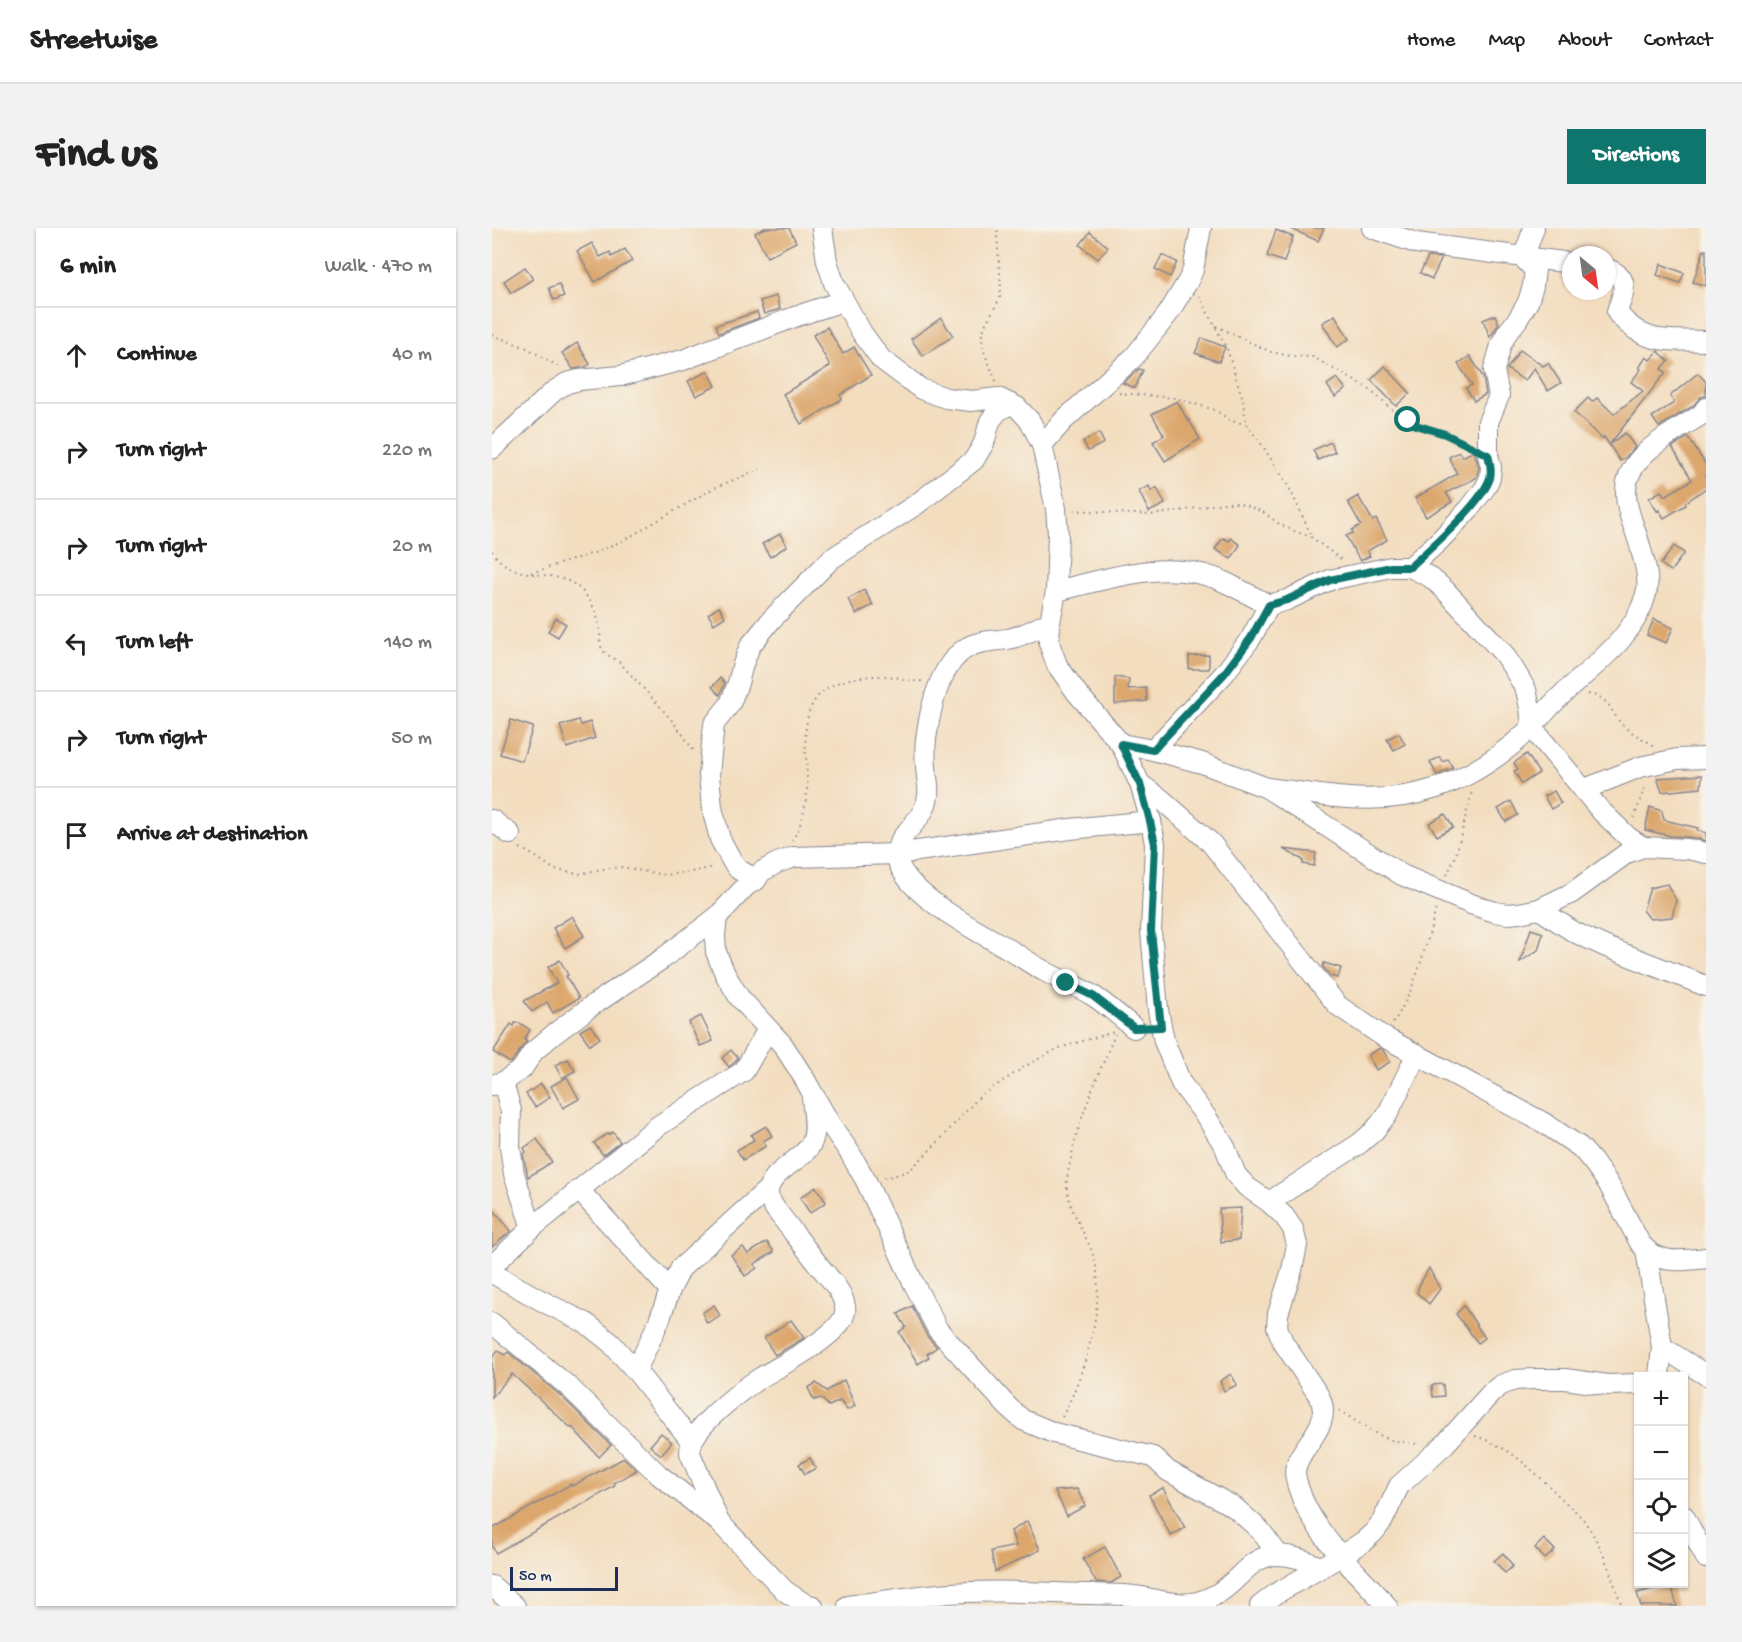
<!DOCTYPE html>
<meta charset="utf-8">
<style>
body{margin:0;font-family:"Gochi Hand",sans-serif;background:#f2f2f2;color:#222}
.controls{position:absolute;right:18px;bottom:18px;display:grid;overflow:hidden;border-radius:0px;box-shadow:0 2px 4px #0004}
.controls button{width:54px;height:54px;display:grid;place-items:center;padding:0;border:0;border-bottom:2px solid #e0e0e0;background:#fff;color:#222;font:30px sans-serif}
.compass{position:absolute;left:1070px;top:18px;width:54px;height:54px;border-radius:50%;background:#fff;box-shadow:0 2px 4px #0004;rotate:151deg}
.scale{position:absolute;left:18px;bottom:15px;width:108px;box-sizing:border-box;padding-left:6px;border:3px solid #1b2f5e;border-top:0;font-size:16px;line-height:21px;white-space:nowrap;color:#1b2f5e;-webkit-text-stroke:4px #f7f3e8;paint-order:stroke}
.stop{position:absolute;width:18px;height:18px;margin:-14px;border:4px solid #0f766e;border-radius:50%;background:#fff}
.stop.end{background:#0f766e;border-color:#fff;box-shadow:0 2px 6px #0008}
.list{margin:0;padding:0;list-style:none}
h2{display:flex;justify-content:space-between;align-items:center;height:78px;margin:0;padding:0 24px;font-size:26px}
h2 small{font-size:20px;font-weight:400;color:#767676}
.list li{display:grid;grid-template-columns:39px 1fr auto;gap:18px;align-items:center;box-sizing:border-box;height:96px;padding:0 24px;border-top:2px solid #e0e0e0}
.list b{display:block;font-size:22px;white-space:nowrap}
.list em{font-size:20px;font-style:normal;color:#767676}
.icon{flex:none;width:33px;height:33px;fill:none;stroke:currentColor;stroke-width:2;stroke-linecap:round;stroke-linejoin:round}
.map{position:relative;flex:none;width:1214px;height:1378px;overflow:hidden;border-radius:0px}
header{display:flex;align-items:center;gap:36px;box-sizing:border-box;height:84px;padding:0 30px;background:#fff;border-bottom:2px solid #e0e0e0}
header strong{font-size:28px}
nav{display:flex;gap:33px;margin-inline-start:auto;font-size:21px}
.intro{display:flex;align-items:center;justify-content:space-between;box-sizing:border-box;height:144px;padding:0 36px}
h1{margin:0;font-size:42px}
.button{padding:15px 27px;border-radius:0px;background:#0f766e;color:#fff;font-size:21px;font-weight:700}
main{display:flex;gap:36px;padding:0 36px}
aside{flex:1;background:#fff;border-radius:0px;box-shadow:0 2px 4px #0004}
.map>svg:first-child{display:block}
.building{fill:#dca76d}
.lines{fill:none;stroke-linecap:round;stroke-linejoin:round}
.minor-casing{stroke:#87868e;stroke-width:22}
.path{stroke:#87868e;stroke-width:2;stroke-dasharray:1.5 4.5;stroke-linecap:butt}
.minor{stroke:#fff;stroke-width:20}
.route{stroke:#0f766e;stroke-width:8}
</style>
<header>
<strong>Streetwise</strong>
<nav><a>Home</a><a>Map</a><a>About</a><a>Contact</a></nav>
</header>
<div class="intro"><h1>Find us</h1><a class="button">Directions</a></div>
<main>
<aside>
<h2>6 min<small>Walk · 470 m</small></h2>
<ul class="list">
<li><svg class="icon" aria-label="ahead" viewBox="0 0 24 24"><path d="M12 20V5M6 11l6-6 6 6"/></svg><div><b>Continue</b></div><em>40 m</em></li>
<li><svg class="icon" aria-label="right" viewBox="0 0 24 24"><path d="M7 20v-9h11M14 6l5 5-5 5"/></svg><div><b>Turn right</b></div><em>220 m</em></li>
<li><svg class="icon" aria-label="right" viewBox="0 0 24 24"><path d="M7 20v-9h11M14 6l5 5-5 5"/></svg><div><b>Turn right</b></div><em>20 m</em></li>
<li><svg class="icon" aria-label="left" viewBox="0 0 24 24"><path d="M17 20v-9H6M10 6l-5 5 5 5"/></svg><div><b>Turn left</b></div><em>140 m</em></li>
<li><svg class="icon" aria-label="right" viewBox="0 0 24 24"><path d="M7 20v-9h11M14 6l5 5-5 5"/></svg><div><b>Turn right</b></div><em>50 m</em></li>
<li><svg class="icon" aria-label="arrive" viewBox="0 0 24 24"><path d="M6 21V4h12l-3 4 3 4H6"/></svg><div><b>Arrive at destination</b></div></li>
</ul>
</aside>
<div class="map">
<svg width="1214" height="1378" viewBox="0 0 1214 1378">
<rect width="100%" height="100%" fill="#f7f3e8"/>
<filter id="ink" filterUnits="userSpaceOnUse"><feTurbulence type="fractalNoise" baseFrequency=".0167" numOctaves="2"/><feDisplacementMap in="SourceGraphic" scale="12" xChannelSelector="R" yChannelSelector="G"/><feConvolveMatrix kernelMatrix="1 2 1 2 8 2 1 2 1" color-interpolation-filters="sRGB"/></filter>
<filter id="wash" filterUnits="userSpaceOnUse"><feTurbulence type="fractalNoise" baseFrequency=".008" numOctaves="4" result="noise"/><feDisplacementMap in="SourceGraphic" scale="24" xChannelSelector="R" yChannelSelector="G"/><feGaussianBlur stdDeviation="1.35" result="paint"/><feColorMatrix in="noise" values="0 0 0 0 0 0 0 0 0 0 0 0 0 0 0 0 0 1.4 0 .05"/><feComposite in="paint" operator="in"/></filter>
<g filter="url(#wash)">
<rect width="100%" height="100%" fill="#f3ddbf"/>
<g id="blocks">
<g class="building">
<path d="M273,0H297L304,14L275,29L263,5Z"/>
<path d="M797,0H832L826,13Z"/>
<path d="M784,2L801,9L792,34L775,28Z"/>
<path d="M598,4L616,19L606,31L588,17Z"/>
<path d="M100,15L108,29L118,24L120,29L133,21L140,33L103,54L85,23Z"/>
<path d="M1212,22H1214V58L1201,54Z"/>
<path d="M670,27L685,34L678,49L663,41Z"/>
<path d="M936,29L950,30L940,51L928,45Z"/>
<path d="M1169,36L1192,45L1188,55L1165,47Z"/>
<path d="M33,39L41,51L19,65L12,53Z"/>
<path d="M67,56L72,68L62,72L57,60Z"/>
<path d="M284,68L288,81L272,86L268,73Z"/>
<path d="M265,84L267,90L227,105L224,97Z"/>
<path d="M843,87L857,111L845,119L830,95Z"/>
<path d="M1003,87L1007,96L998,109L991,92Z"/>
<path d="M449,90L461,108L431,128L419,111Z"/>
<path d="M335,99L351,126L362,119L379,147L348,167L350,171L309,196L291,166L338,138L321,107Z"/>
<path d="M710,110L733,119L727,134L703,125Z"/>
<path d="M85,115L98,136L94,139L81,141L70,125Z"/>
<path d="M1028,122L1051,138L1056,135L1069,155L1056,163L1042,140L1033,153L1015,141Z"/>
<path d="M1166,123L1177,133L1169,141L1174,144L1118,216L1133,205L1143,219L1134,229L1128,233L1112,209L1110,211L1082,184L1096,170L1100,174L1105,170L1122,186L1151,163L1139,154L1149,141L1147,140L1154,129L1158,132Z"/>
<path d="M978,128L991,149L994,166L982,173L974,160L980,157L966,136Z"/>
<path d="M893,138L918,165L904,178L879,152Z"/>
<path d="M647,141L651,142L643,160L631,155Z"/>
<path d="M216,143L224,158L204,168L196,153Z"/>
<path d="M1206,145L1214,154V168L1209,169L1201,178L1167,199L1160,189L1182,175L1178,168Z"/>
<path d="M845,150L854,161L843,169L835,157Z"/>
<path d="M685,173L696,193L697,192L708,211L673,233L661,214L672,207L660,186Z"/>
<path d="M607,205L612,215L596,223L591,213Z"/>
<path d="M1196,209L1214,237V260L1193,275L1194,277L1172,290L1167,282L1165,283L1157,270L1169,263L1173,268L1200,252L1180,219Z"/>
<path d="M839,214L843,224L826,232L821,222Z"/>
<path d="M982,223L987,240L984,250L954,265L960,274L934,289L923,270L965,246L957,229L967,224L970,229Z"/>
<path d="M657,258L659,263L665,260L673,276L657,284L647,263Z"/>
<path d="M866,268L881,293L884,291L895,312L875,323L878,328L868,333L854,308L861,305L860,302L869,297L856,274Z"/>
<path d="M288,306L295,318L278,329L270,316Z"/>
<path d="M731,310L737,313L739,310L748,317L739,331L723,321Z"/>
<path d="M1182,318L1192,325L1179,343L1169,336Z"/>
<path d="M372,362L381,377L364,386L356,371Z"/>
<path d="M227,379L233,389L222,396L216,386Z"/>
<path d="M64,390L74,396L66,409L56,403Z"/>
<path d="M1162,391L1181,400L1174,415L1155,407Z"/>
<path d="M717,427V441H697V428Z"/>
<path d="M623,449L637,451L636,461L654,460L655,473L623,476Z"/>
<path d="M228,450L233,455L228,467L220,459Z"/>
<path d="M19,492L41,499L30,533L8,526Z"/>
<path d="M87,492L89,497L98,494L103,510L75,520L68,498Z"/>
<path d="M907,505L913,516L902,522L895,511Z"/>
<path d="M1035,526L1047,545L1030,556L1022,543L1026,541L1022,535Z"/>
<path d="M948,529L951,534L956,531L961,540L945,547L938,534Z"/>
<path d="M1210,547L1209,560L1170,564L1165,550Z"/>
<path d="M1062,563L1069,575L1059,581L1052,568Z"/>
<path d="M1019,573L1026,587L1014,594L1006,581Z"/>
<path d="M1158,579L1170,583L1172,592L1206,600L1205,602L1214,605V613L1197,609L1179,608L1153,602Z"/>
<path d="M953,586L961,599L945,608L937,595Z"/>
<path d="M791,621L824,625L822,638L811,636V632Z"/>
<path d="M1175,656L1184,672L1180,689L1158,691L1151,682L1158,660Z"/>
<path d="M80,688L92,708L73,720L61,700Z"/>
<path d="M1039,701L1051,705L1046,722L1028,734Z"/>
<path d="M68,732L76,747L74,748L87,770L61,785L55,774L40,784L32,773L65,755L56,739Z"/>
<path d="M832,735L849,740L846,750L838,748L831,739Z"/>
<path d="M209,788L221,813L208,818L197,794Z"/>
<path d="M23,795H28L38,802L32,812L35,813L21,832L18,835L1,824L19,796L22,798Z"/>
<path d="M98,797L108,810L98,817L88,803Z"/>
<path d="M888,820L891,822L898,834L884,842L876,827Z"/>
<path d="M239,822L246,830L243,834L237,839L230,830Z"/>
<path d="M76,831L83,843L70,850L63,837Z"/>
<path d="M75,849L87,871L71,880L59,858Z"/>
<path d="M49,856L58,869L43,879L34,866Z"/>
<path d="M274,898L280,908L271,913L274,918L251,932L245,922L262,912L259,907Z"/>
<path d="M121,904L128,914L111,927L102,915L115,906L116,907Z"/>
<path d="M45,911L60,934L36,949L31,926L34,924L32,920Z"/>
<path d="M324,959L334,974L318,985L308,970Z"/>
<path d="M0,980L19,1003L0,1019Z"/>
<path d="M749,980L747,1012L729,1014L727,981Z"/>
<path d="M275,1014L282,1024L262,1036L265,1040L253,1048L239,1027L251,1019L256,1026Z"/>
<path d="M937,1040L948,1061L937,1076L925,1065L927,1058Z"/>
<path d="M222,1077L228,1088L215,1095L210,1085Z"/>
<path d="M420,1078L435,1108L445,1119L435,1126L437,1129L426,1136L407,1104L414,1099L406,1086Z"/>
<path d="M972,1078L993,1110L986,1115L964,1086Z"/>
<path d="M299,1092L312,1110L283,1127L272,1110Z"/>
<path d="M6,1122L13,1127L16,1124L69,1168L119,1217L107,1229L80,1199L79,1200L20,1146L0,1169V1130Z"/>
<path d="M739,1146L745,1157L732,1163L728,1153Z"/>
<path d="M352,1152L363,1178L355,1182L348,1173L337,1178L329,1170L322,1172L316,1160L324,1155L335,1163Z"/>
<path d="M951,1156L952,1168L941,1169L940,1157Z"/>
<path d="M169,1205L180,1214L169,1227L158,1218Z"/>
<path d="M132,1230L145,1242L122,1255L123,1258L4,1325L0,1318V1301L79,1256L80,1258Z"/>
<path d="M318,1230L324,1240L313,1246L307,1236Z"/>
<path d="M671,1260L693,1300L679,1308L657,1267Z"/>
<path d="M585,1261L593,1278L575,1288L563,1263Z"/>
<path d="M535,1293L548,1322L503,1344L499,1323L524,1318L519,1303Z"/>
<path d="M1052,1311L1063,1322L1053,1331L1043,1320Z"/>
<path d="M613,1319L629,1349L619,1355L604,1354L591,1331Z"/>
<path d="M1011,1325L1021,1338L1013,1345L1002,1333Z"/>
<path d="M1179,1356L1185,1378H1149L1145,1365Z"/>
</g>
</g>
</g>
<g filter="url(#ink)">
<use href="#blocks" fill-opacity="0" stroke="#87868e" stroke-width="1.5"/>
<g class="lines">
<g class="minor-casing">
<g id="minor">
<path d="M330,0L335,33L342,55L370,105L389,131L429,161L454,170L479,173L506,170L525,179L538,193L550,217L564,281L566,306L564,363L558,394L557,415L565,437L585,465L629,516L648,556L659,593L663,616L659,703L666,782L672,813L689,855L715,890L733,919L744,947L755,959L777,974L792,988L801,1001L805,1017L800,1042L786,1086L785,1099L791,1114L827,1168C843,1199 806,1217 803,1243C803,1253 807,1261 810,1270C828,1313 866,1344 895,1378"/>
<path d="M880,0L924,15L1079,35"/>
<path d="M1031,30L1042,0"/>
<path d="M1115,41C1139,49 1132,65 1125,83L1126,86C1154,118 1175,111 1214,113"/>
<path d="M550,217L572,192L642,129L676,86L696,53L701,42L709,0"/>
<path d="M0,221L62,163L75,155L87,152L128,148L191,132L305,88L351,73"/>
<path d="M918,339L947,313L978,280L993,260L998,250L999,239L996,227V194L1007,168L1002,142L1009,117L1015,105L1026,91L1036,74L1041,58L1043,42L1031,30"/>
<path d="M564,363C616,351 670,331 723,350C741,357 759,368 777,377L795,372L838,352L899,339H918L938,349L952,361L1011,425L1023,443L1034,462L1038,480L1040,498L1047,508L1109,583L1136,609L1151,619"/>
<path d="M558,394C544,400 532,408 516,411C503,413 489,412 476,419C448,435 438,481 434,511C432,526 434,542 436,557C440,592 405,602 405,625C404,662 487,704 515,720C528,728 540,737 554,744C570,753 588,759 603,769C616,778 629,789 642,800"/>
<path d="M629,516L661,522L710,535L775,560L910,647L979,676L1003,684L1016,686L1027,685L1047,681L1080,665L1135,625L1151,619L1195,621L1214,625"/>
<path d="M661,522L732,446L759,410L777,377"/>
<path d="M648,556L669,571L719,615L845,777L892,809L1052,895L1088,919L1101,934L1116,955L1148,1015C1166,1037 1188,1033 1214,1030"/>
<path d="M775,560C802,563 829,568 856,570C921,575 970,557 1020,517C1039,502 1055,480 1074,463C1105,435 1143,408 1154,366C1158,353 1153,335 1149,322C1145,303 1134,285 1134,265C1133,227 1181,205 1209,187L1214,180"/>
<path d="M1093,561L1148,539L1185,531L1214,530"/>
<path d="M0,592L18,606"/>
<path d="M264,652L246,641L240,633L228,611L220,580L217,547L222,496L238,476L246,455L251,436L258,418L280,391L339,331L425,276L482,232L492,215L498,193L506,183L518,176"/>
<path d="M1047,681L1082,704L1112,718L1214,758"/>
<path d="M225,689L223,707L224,724L233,746L247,769L291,817L312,850L338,896L358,925L374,953L422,1056L446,1102L516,1179L531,1192L562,1205L661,1229L676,1243L742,1279L768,1302L786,1326"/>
<path d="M11,854L19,883L18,918L22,946L40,1000"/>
<path d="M0,857L11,854L30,841L41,824L62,806L98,779L170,731L225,689L255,657L264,652L269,644L285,635L302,629L405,626L578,601L659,593"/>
<path d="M87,962L178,1062"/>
<path d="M777,974L867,916L882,903L895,887L925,826"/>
<path d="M1154,1022L1170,1119L1167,1148"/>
<path d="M0,1038L40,1000L166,898L252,843L276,801"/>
<path d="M0,1045L52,1074L94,1095L119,1115L144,1143L199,1213"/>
<path d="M0,1095L77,1159L167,1247L227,1294L293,1363L313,1376L321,1378"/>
<path d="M1170,1119L1214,1147"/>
<path d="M144,1143L167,1093L178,1062L189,1040L276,961"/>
<path d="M1192,1288L1214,1330"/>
<path d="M227,1294L198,1225C198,1220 199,1216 201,1212C211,1192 249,1162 268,1150C287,1138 358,1104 353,1079C351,1064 338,1051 329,1040C314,1021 299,1001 284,982C281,977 276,971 276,965C276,944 311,932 319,916C326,903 321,883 320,869"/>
<path d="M0,1358L23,1378"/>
<path d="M356,1378C386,1374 416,1369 447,1366C497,1361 550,1365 601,1366C615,1367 629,1366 642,1368C661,1370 681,1378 700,1375C759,1365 749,1301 828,1339"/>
<path d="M768,1378L785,1365L849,1328L872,1313L882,1304L891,1292L907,1258L953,1216L1000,1164L1009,1157L1023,1152L1042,1151H1073L1116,1157L1146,1156"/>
</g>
</g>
<g class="path">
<path d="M707,68L735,121L751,172L754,196L768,214L797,259L819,307"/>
<path d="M724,98L779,124L798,128L821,129L877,161L898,180L924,197L953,206L980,219"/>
<path d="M0,107L35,120L67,139"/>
<path d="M504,153L491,121L490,107L493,97L508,70L509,60L505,7L506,0"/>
<path d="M627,165L683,170L723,182L739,193L754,196"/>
<path d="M582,282L658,287L688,283L732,275H747L771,284L786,295L802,303L819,309L850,332"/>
<path d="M0,323C22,357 60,338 86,359C99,370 106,386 108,403C109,409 107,415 110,421C114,428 126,431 131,438C155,465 182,491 201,522"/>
<path d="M39,345L105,324L132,312L222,260L268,241"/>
<path d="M1096,466C1122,470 1117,487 1134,500C1143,507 1153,512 1163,518"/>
<path d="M1142,590L1154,556"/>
<path d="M300,613C311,595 316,572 315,551C314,508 303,464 358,451C372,448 389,447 403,449C413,451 420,454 430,453"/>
<path d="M28,620L44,629L63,642L87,646L110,641L129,639L173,647L199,644L223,639"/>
<path d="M955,647L964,627L980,563"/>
<path d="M901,795C924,760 933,721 944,681"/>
<path d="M392,950L404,947L418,942L446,914L488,868L537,836L567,820L622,804"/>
<path d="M847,1182L879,1203L898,1212L926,1216"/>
<path d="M570,1189C592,1148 616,1072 601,1026C593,1005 576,980 575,958C574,947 578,937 580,926C589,884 607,846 623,806"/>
<path d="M983,1208C1020,1219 1046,1247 1072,1273C1080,1281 1089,1287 1095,1297C1112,1321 1120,1351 1130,1378"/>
</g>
<use href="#minor" class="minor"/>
</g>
</g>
<g class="lines" filter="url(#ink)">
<path class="route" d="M574,755L601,768L642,800L669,799L659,703L663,616L658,593L648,556L629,516L661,522L732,446L759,410L777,377L795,372L838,352L899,339H918C939,320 990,275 998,250C1000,242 998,234 996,227L953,206L924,197L916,192"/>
</g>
</svg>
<div class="controls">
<button>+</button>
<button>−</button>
<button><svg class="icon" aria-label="locate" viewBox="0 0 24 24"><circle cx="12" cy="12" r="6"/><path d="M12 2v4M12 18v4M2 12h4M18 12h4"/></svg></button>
<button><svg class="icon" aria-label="layers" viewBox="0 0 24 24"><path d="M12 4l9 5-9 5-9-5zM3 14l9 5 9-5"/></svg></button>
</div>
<svg class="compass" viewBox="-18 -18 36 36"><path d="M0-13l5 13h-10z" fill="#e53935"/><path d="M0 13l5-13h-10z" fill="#767676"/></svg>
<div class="scale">50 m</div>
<div class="stop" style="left:916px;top:192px"></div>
<div class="stop end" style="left:574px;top:755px"></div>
</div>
</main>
